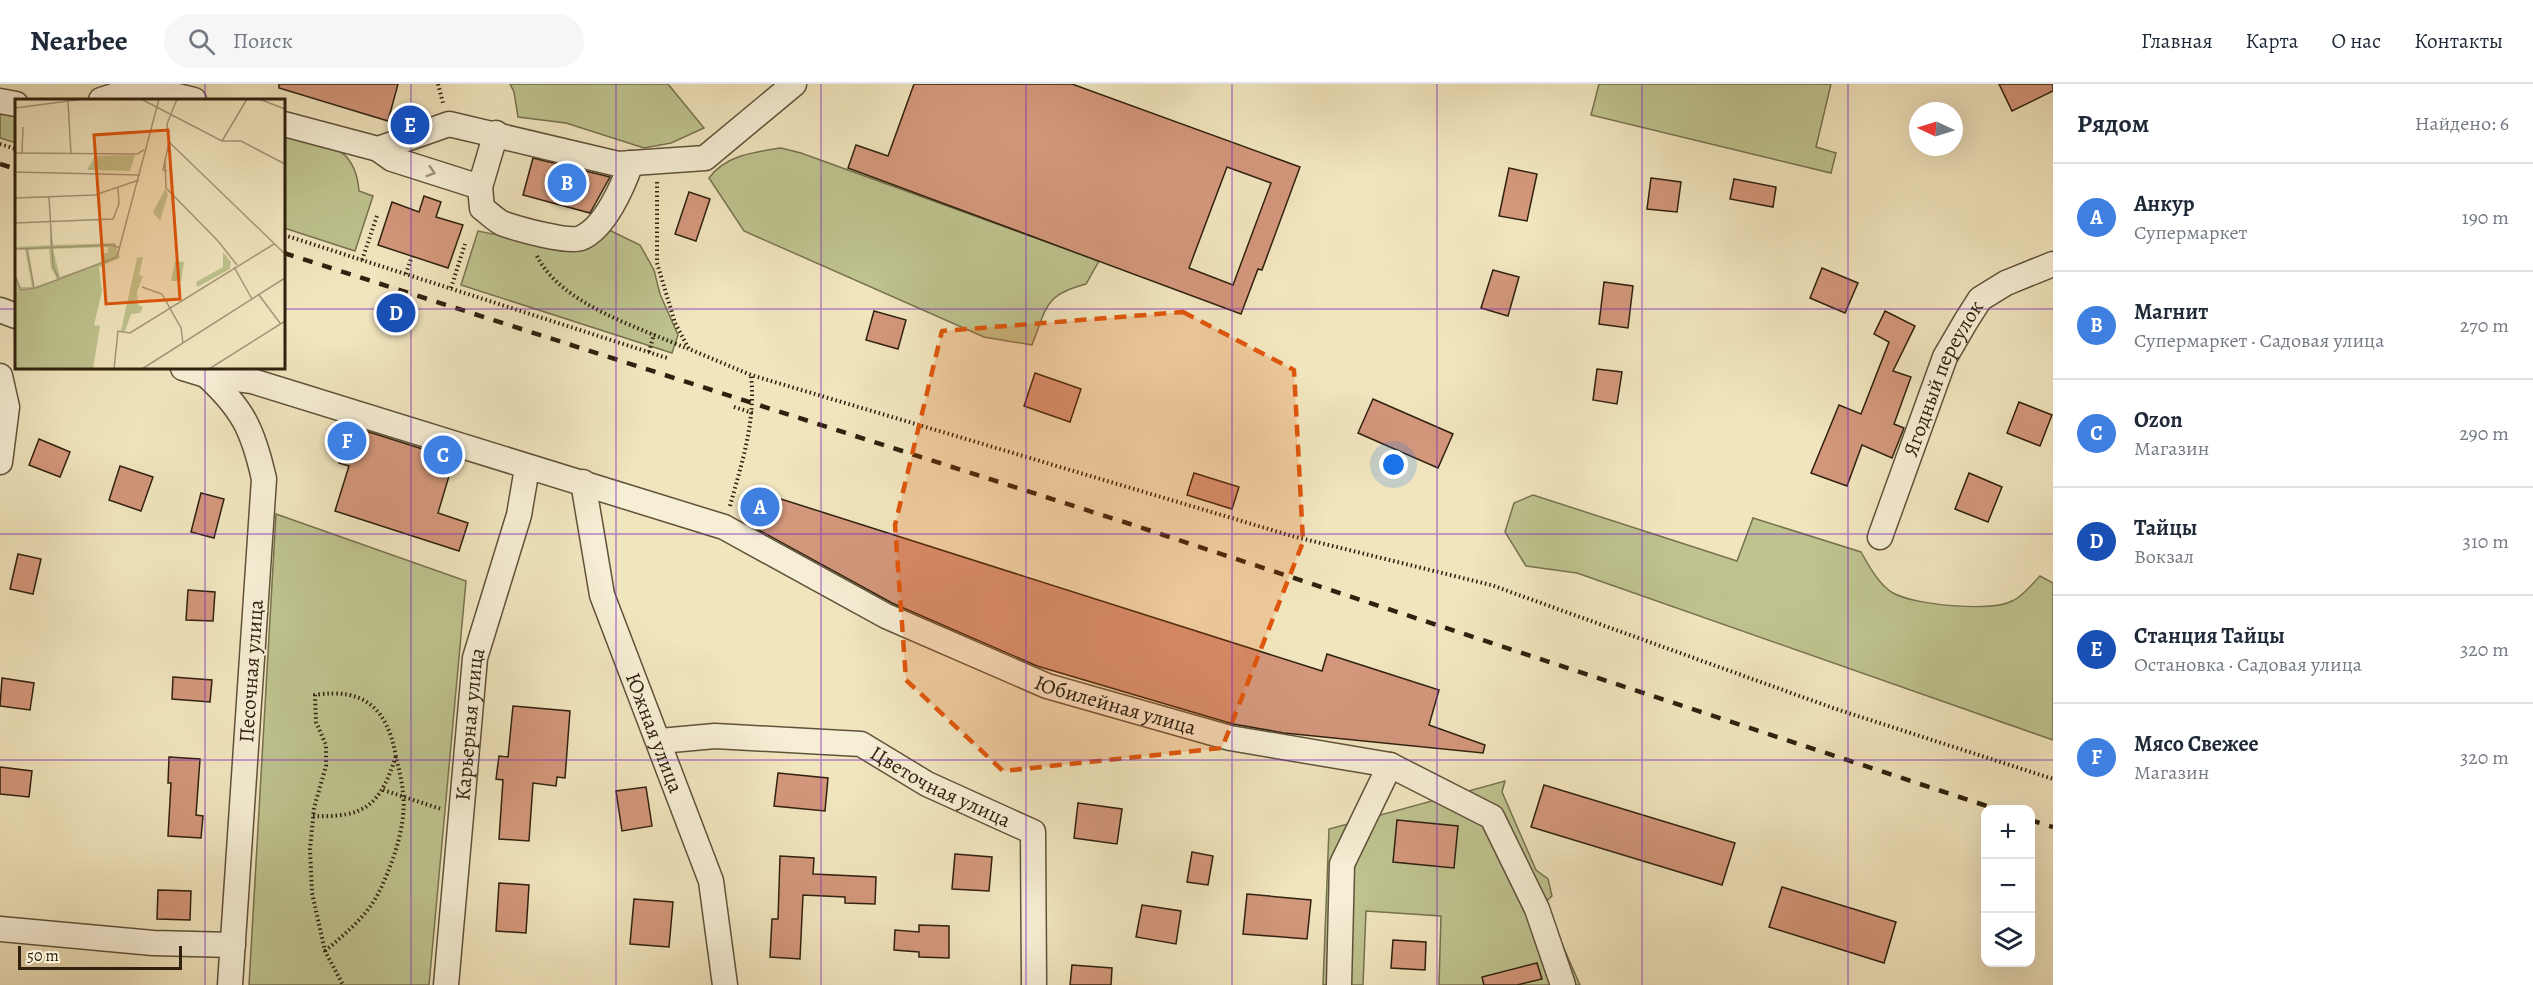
<!DOCTYPE html>
<html lang="ru">
<meta charset="utf-8">
<style>
body{margin:0;font-family:Alegreya,serif;background:#f6f6f7;color:#1f2937}
.controls{position:absolute;right:18px;bottom:18px;display:grid;overflow:hidden;border-radius:12px;box-shadow:0 6px 24px #0002}
.controls button{width:54px;height:54px;display:grid;place-items:center;padding:0;border:0;border-bottom:2px solid #e0e1e3;background:#fff;color:#1f2937;font:30px sans-serif}
.compass{position:absolute;left:1909px;top:18px;width:54px;height:54px;border-radius:50%;background:#fff;box-shadow:0 6px 24px #0002;rotate:274deg}
.scale{position:absolute;left:18px;bottom:15px;width:164px;box-sizing:border-box;padding-left:6px;border:3px solid #30210e;border-top:0;font-size:16px;line-height:21px;white-space:nowrap;color:#30210e;-webkit-text-stroke:4px #f6eed5;paint-order:stroke}
.you{position:absolute;left:1394px;top:381px;width:21px;height:21px;margin:-15px;border:4px solid #fff;border-radius:50%;background:#1a73e8;box-shadow:0 0 0 9px #1a73e833}
.badge{display:grid;place-items:center;width:39px;height:39px;border-radius:50%;background:#7c3aed;color:#fff;font-size:20px;font-weight:700}
.pin{position:absolute;translate:-50% -50%;border:3px solid #fff;box-shadow:0 2px 6px #0006}
.list{margin:0;padding:0;list-style:none}
h2{display:flex;justify-content:space-between;align-items:center;height:78px;margin:0;padding:0 24px;font-size:26px}
h2 small{font-size:20px;font-weight:400;color:#747a83}
.list li{display:grid;grid-template-columns:39px 1fr auto;gap:18px;align-items:center;box-sizing:border-box;height:108px;padding:0 24px;border-top:2px solid #e0e1e3}
.list b{display:block;font-size:22px;white-space:nowrap}
.list p{margin:0;font-size:20px;white-space:nowrap;color:#747a83}
.list em{font-size:20px;font-style:normal;color:#747a83}
.icon{flex:none;width:33px;height:33px;fill:none;stroke:currentColor;stroke-width:2;stroke-linecap:round;stroke-linejoin:round}
.map{position:relative;flex:none;width:2053px;height:901px;overflow:hidden}
header{display:flex;align-items:center;gap:36px;box-sizing:border-box;height:84px;padding:0 30px;background:#fff;border-bottom:2px solid #e0e1e3}
header strong{font-size:28px}
nav{display:flex;gap:33px;margin-inline-start:auto;font-size:21px}
.search{width:420px;height:54px;background:#f6f6f7;display:flex;align-items:center;gap:15px;box-sizing:border-box;padding:0 21px;border-radius:33px;color:#747a83;font-size:22px}
main{display:flex}
aside{flex:1;background:#fff}
.map>svg:first-child{display:block}
.green{fill:#bec38f;stroke:#77724e;stroke-width:1.5}
.building{fill:#d3977b;stroke:#30210e;stroke-width:1.5;fill-rule:evenodd}
.lines{fill:none;stroke-linecap:round;stroke-linejoin:round}
.minor-casing{stroke:#60523a;stroke-width:27}
.path{stroke:#30210e;stroke-width:4;stroke-dasharray:1.5 3;stroke-linecap:butt}
.minor{stroke:#f6eed5;stroke-width:24}
.rail{stroke:#30210e;stroke-width:4.5;stroke-dasharray:10 10;stroke-linecap:butt}
.oneway{stroke:#9d927b}
.marked{fill:#df560c;fill-opacity:0.2;stroke:#df560c;stroke-width:4.5;stroke-dasharray:12 8;stroke-linejoin:round}
.grid{fill:none;stroke:#7b2cbf;stroke-width:1.5;stroke-opacity:0.55}
.labels{text-anchor:middle;stroke-width:4.5;stroke-linejoin:round;paint-order:stroke}
.street-label{font-size:21px;fill:#30210e;stroke:#f6eed5}
.inset-road{fill:none;stroke:#a49778;stroke-width:1.5}
.view{fill:#df560c;fill-opacity:0.15;stroke:#df560c;stroke-width:3}
.inset-edge{fill:none;stroke:#30210e;stroke-width:3}
</style>
<header>
<strong>Nearbee</strong>
<div class="search"><svg class="icon" aria-label="search" viewBox="0 0 24 24"><circle cx="10" cy="10" r="6"/><path d="M15 15l6 6"/></svg>Поиск</div>
<nav><a>Главная</a><a>Карта</a><a>О нас</a><a>Контакты</a></nav>
</header>
<main>
<div class="map">
<svg width="2053" height="901" viewBox="0 0 2053 901">
<rect width="100%" height="100%" fill="#f1e5be"/>
<filter id="stains"><feTurbulence type="fractalNoise" baseFrequency=".00333" numOctaves="4"/><feColorMatrix values="0 0 0 0 .2 0 0 0 0 .09 0 0 0 0 .02 0 0 0 .5 -.17"/></filter>
<radialGradient id="worn" r=".72"><stop offset=".6" stop-color="#630" stop-opacity="0"/><stop offset="1" stop-color="#630" stop-opacity=".3"/></radialGradient>
<g class="green">
<path d="M510,0H668L704,44L671,59L644,64L566,39L518,33L514,8Z"/>
<path d="M1599,0H1831L1816,63L1836,69L1831,89L1591,31Z"/>
<path d="M0,24L16,26V59L0,54Z"/>
<path d="M284,49C324,62 355,58 359,107L373,112L355,167L284,144Z"/>
<path d="M781,64L801,69L1099,177L1086,200C1044,211 1047,223 1032,261L984,253L744,147L709,94C726,71 754,68 781,64Z"/>
<path d="M607,145L640,161L654,186L660,210L678,251L672,269L461,201L478,147L557,163Z"/>
<path d="M1533,411L1737,477L1753,434L1861,468C1869,482 1879,501 1893,509C1914,521 1990,528 2012,517C2022,513 2032,500 2040,492L2053,499V656L1577,489L1526,482L1505,448L1514,419Z"/>
<path d="M276,430L466,497L429,901H249Z"/>
<path d="M1505,697L1502,708L1536,786L1548,795L1552,812L1544,819L1580,901H1439L1441,832L1366,827L1363,901H1323L1329,745Z"/>
</g>
<g class="building">
<path d="M279,0H398L388,37L279,4Z"/>
<path d="M914,0H1072L1300,83L1262,186L1258,185L1241,230L848,84L856,61L888,72ZM1227,83L1271,99L1233,201L1189,184Z"/>
<path d="M1999,0H2053V7L2012,27Z"/>
<path d="M533,74L610,93L590,129L523,111Z"/>
<path d="M1509,84L1537,90L1527,137L1499,132Z"/>
<path d="M1651,94L1681,98L1677,128L1647,125Z"/>
<path d="M1734,95L1776,103L1773,123L1730,115Z"/>
<path d="M689,108L710,115L696,157L675,150Z"/>
<path d="M424,112L441,118L436,133L463,141L448,184L378,161L392,118L419,128Z"/>
<path d="M1822,184L1858,199L1845,229L1810,214Z"/>
<path d="M1493,186L1519,193L1508,232L1481,224Z"/>
<path d="M1604,198L1633,202L1628,244L1599,240Z"/>
<path d="M874,227L906,236L898,265L866,256Z"/>
<path d="M1885,227L1915,242L1893,287L1911,293L1894,340L1904,344L1892,374L1862,361L1847,402L1811,389L1839,321L1861,330L1889,258L1874,250Z"/>
<path d="M1597,285L1622,288L1617,320L1593,316Z"/>
<path d="M1035,289L1081,305L1070,338L1024,322Z"/>
<path d="M1373,315L1453,350L1438,384L1358,349Z"/>
<path d="M2019,318L2052,331L2040,362L2007,349Z"/>
<path d="M350,342L454,375L438,429L468,439L459,467L335,427L349,382L339,379Z"/>
<path d="M39,355L70,368L60,393L29,381Z"/>
<path d="M120,382L153,393L141,427L109,416Z"/>
<path d="M1194,389L1239,403L1232,425L1187,411Z"/>
<path d="M1969,389L2002,403L1988,438L1955,425Z"/>
<path d="M759,408L1322,587L1327,570L1439,606L1429,641L1485,661L1483,669L1284,649L1233,640L1037,582L892,519L746,439Z"/>
<path d="M201,409L224,415L214,454L191,448Z"/>
<path d="M18,470L41,475L33,510L10,505Z"/>
<path d="M188,506L215,508L213,537L186,536Z"/>
<path d="M173,593L212,596L210,618L172,615Z"/>
<path d="M2,594L34,599L30,626L0,622Z"/>
<path d="M513,622L570,627L565,694L557,693L556,702L533,699L529,757L499,755L503,696L496,695L499,672L508,673Z"/>
<path d="M169,673L200,675L196,731L203,732L201,754L168,752L171,699H168Z"/>
<path d="M0,683L32,687L29,713L0,710Z"/>
<path d="M778,689L828,694L825,727L774,722Z"/>
<path d="M1544,701L1735,759L1722,801L1531,743Z"/>
<path d="M646,703L652,742L622,747L616,707Z"/>
<path d="M1078,719L1122,725L1117,760L1074,754Z"/>
<path d="M1397,736L1458,742L1454,784L1393,778Z"/>
<path d="M1192,768L1213,772L1208,801L1187,798Z"/>
<path d="M955,770L992,773L989,807L952,805Z"/>
<path d="M780,772L814,774L813,790L876,793L875,820L845,819V813L803,811L800,875L770,873L772,835H778Z"/>
<path d="M499,799L529,801L526,849L496,847Z"/>
<path d="M1782,803L1896,838L1884,879L1769,843Z"/>
<path d="M158,806L191,807L190,836L157,835Z"/>
<path d="M1247,810L1311,816L1307,855L1243,850Z"/>
<path d="M634,815L673,818L669,863L630,860Z"/>
<path d="M1142,821L1181,827L1176,860L1136,853Z"/>
<path d="M919,841L949,842V874L919,873V868L894,866L895,846L919,848Z"/>
<path d="M1393,856L1426,858L1425,886L1391,884Z"/>
<path d="M1537,879L1542,895L1517,901H1484L1482,893Z"/>
<path d="M1072,881L1112,884L1111,901H1070Z"/>
</g>
<g class="lines">
<g class="minor-casing">
<g id="minor">
<path d="M145,4L194,16"/>
<path d="M101,16L150,0"/>
<path d="M0,17L16,20"/>
<path d="M284,40L378,65L449,40L618,80L705,74L794,0"/>
<path d="M378,65L392,75L480,103L496,49"/>
<path d="M480,103L482,124C489,129 496,137 504,140C518,145 568,159 581,154C605,144 623,102 631,79"/>
<path d="M0,226L16,232"/>
<path id="s1" d="M183,284L206,291L252,297L724,443L886,532L1047,602L1230,654L1390,681L1492,733L1537,825L1563,901"/>
<path d="M206,291C243,325 253,346 264,395L230,901"/>
<path d="M0,292L7,323L0,378"/>
<path id="s2" d="M583,398L602,511L711,797L725,901"/>
<path id="s3" d="M1880,453L1945,273L1966,237L1980,215L2006,199L2053,180"/>
<path id="s4" d="M660,657L715,652L861,660L927,700L1033,748L1034,901"/>
<path d="M0,845L153,859L233,861"/>
<path id="s5" d="M446,901L475,574L519,431L527,384"/>
<path d="M1339,901L1342,780L1390,681"/>
</g>
</g>
<g class="path">
<path d="M438,0L443,19"/>
<path d="M0,60L16,65"/>
<path d="M657,98V179L675,239L689,265L751,291L1292,452L1491,501L1833,624L2053,695"/>
<path d="M284,151L667,274"/>
<path d="M537,172C561,221 641,244 688,265"/>
<path d="M362,176L377,132"/>
<path d="M406,190L412,172"/>
<path d="M451,204L465,160"/>
<path d="M649,268L654,250"/>
<path d="M734,323L753,329"/>
<path d="M730,422C742,378 756,337 751,291"/>
<path d="M383,706L441,725"/>
<path d="M313,732C366,734 380,721 396,672"/>
<path d="M325,867C345,850 365,834 378,810C392,782 407,741 403,709C402,697 399,685 396,673C388,625 364,603 315,611L316,638L326,661V682L314,724L310,765L312,809L325,867L343,901"/>
</g>
<use href="#minor" class="minor"/>
<g class="rail">
<path d="M0,80L16,85"/>
<path d="M284,169L1127,439L1999,726"/>
<path d="M2030,736L2053,743"/>
</g>
</g>
<defs><path id="oneway-chevron" d="M-2-3.5L2.5 0L-2 3.5" fill="none" stroke-width="1.6" stroke-linecap="round" stroke-linejoin="round" transform="scale(1.5)"/></defs>
<use class="oneway" href="#oneway-chevron" transform="translate(431 88) rotate(17)"/>
<path class="marked" d="M1183,228L1294,286L1303,458L1222,664L1003,687L906,596L895,441L942,247Z"/>
<path class="grid" d="M205,0V16M411,0V901M616,0V901M821,0V901M1026,0V901M1232,0V901M1437,0V901M1642,0V901M1848,0V901M0,225H16M284,225H2053M205,284V901M0,450H2053M0,676H2053"/>
<g class="labels">
<g class="street-label">
<text dy="7" stroke="none"><textPath href="#s3" startOffset="171">Ягодный переулок</textPath></text>
<text transform="translate(251 587) rotate(-86)" y="7">Песочная улица</text>
<text dy="7" stroke="none"><textPath href="#s1" startOffset="996">Юбилейная улица</textPath></text>
<text dy="7" stroke="none"><textPath href="#s5" startOffset="262">Карьерная улица</textPath></text>
<text dy="7" stroke="none"><textPath href="#s2" startOffset="262">Южная улица</textPath></text>
<text dy="7" stroke="none"><textPath href="#s4" startOffset="292">Цветочная улица</textPath></text>
</g>
</g>
<g transform="translate(15 15)">
<rect width="270" height="270" fill="#f1e5be"/>
<path d="M120,56L115,72L72,71L80,57ZM150,90L153,95L145,122L138,113ZM35,125L38,146L100,144L105,159L84,168L87,192L79,226L85,227L78,270H0V175L5,188H17L10,151L0,148L35,146ZM93,148V154H86L87,163L45,178L38,150ZM34,150L36,169L42,180L19,188L13,151ZM208,153L216,163L215,170L182,188L181,183L208,168ZM128,158L124,176L128,177L122,193L123,206L128,208L125,214L116,215L110,232H106L122,159ZM160,162L169,163L166,182H156Z" fill="#bec38f" fill-rule="evenodd"/>
<path class="inset-road" d="M126,0L207,42H226L270,65M162,0L152,25L154,43L270,155M244,0L270,10M53,3L56,55M0,9L69,0M207,42L232,0M0,54L122,55L129,51M7,54L8,28M150,62L151,89L203,142L222,166M152,72L148,71L154,43M0,73L125,76M34,98L38,166L44,181M0,99L80,96L124,81M0,124L98,120L104,105L103,89M12,149L19,189M0,150L97,146L105,149M219,168L237,200M0,176L6,191L21,189L102,158L144,0M127,188L147,195L166,229L168,244M244,196L265,224M99,270L103,232L115,234L259,145M127,270L270,179M194,270L270,222"/>
<path class="view" d="M153,31L165,200L91,205L79,36Z"/>
<rect width="270" height="270" class="inset-edge"/>
</g>
<rect width="100%" height="100%" filter="url(#stains)"/>
<rect width="100%" height="100%" fill="url(#worn)"/>
</svg>
<div class="controls">
<button>+</button>
<button>−</button>
<button><svg class="icon" aria-label="layers" viewBox="0 0 24 24"><path d="M12 4l9 5-9 5-9-5zM3 14l9 5 9-5"/></svg></button>
</div>
<svg class="compass" viewBox="-18 -18 36 36"><path d="M0-13l5 13h-10z" fill="#e53935"/><path d="M0 13l5-13h-10z" fill="#747a83"/></svg>
<div class="scale">50 m</div>
<div class="you"></div>
<div class="pin badge" style="left:760px;top:423px;background:#3f7fe0">A</div>
<div class="pin badge" style="left:567px;top:99px;background:#3f7fe0">B</div>
<div class="pin badge" style="left:443px;top:371px;background:#3f7fe0">C</div>
<div class="pin badge" style="left:396px;top:229px;background:#1a4fb4">D</div>
<div class="pin badge" style="left:410px;top:41px;background:#1a4fb4">E</div>
<div class="pin badge" style="left:347px;top:357px;background:#3f7fe0">F</div>
</div>
<aside>
<h2>Рядом<small>Найдено: 6</small></h2>
<ul class="list">
<li><span class="badge" style="background:#3f7fe0">A</span><div><b>Анкур</b><p>Супермаркет</p></div><em>190 m</em></li>
<li><span class="badge" style="background:#3f7fe0">B</span><div><b>Магнит</b><p>Супермаркет · Садовая улица</p></div><em>270 m</em></li>
<li><span class="badge" style="background:#3f7fe0">C</span><div><b>Ozon</b><p>Магазин</p></div><em>290 m</em></li>
<li><span class="badge" style="background:#1a4fb4">D</span><div><b>Тайцы</b><p>Вокзал</p></div><em>310 m</em></li>
<li><span class="badge" style="background:#1a4fb4">E</span><div><b>Станция Тайцы</b><p>Остановка · Садовая улица</p></div><em>320 m</em></li>
<li><span class="badge" style="background:#3f7fe0">F</span><div><b>Мясо Свежее</b><p>Магазин</p></div><em>320 m</em></li>
</ul>
</aside>
</main>
